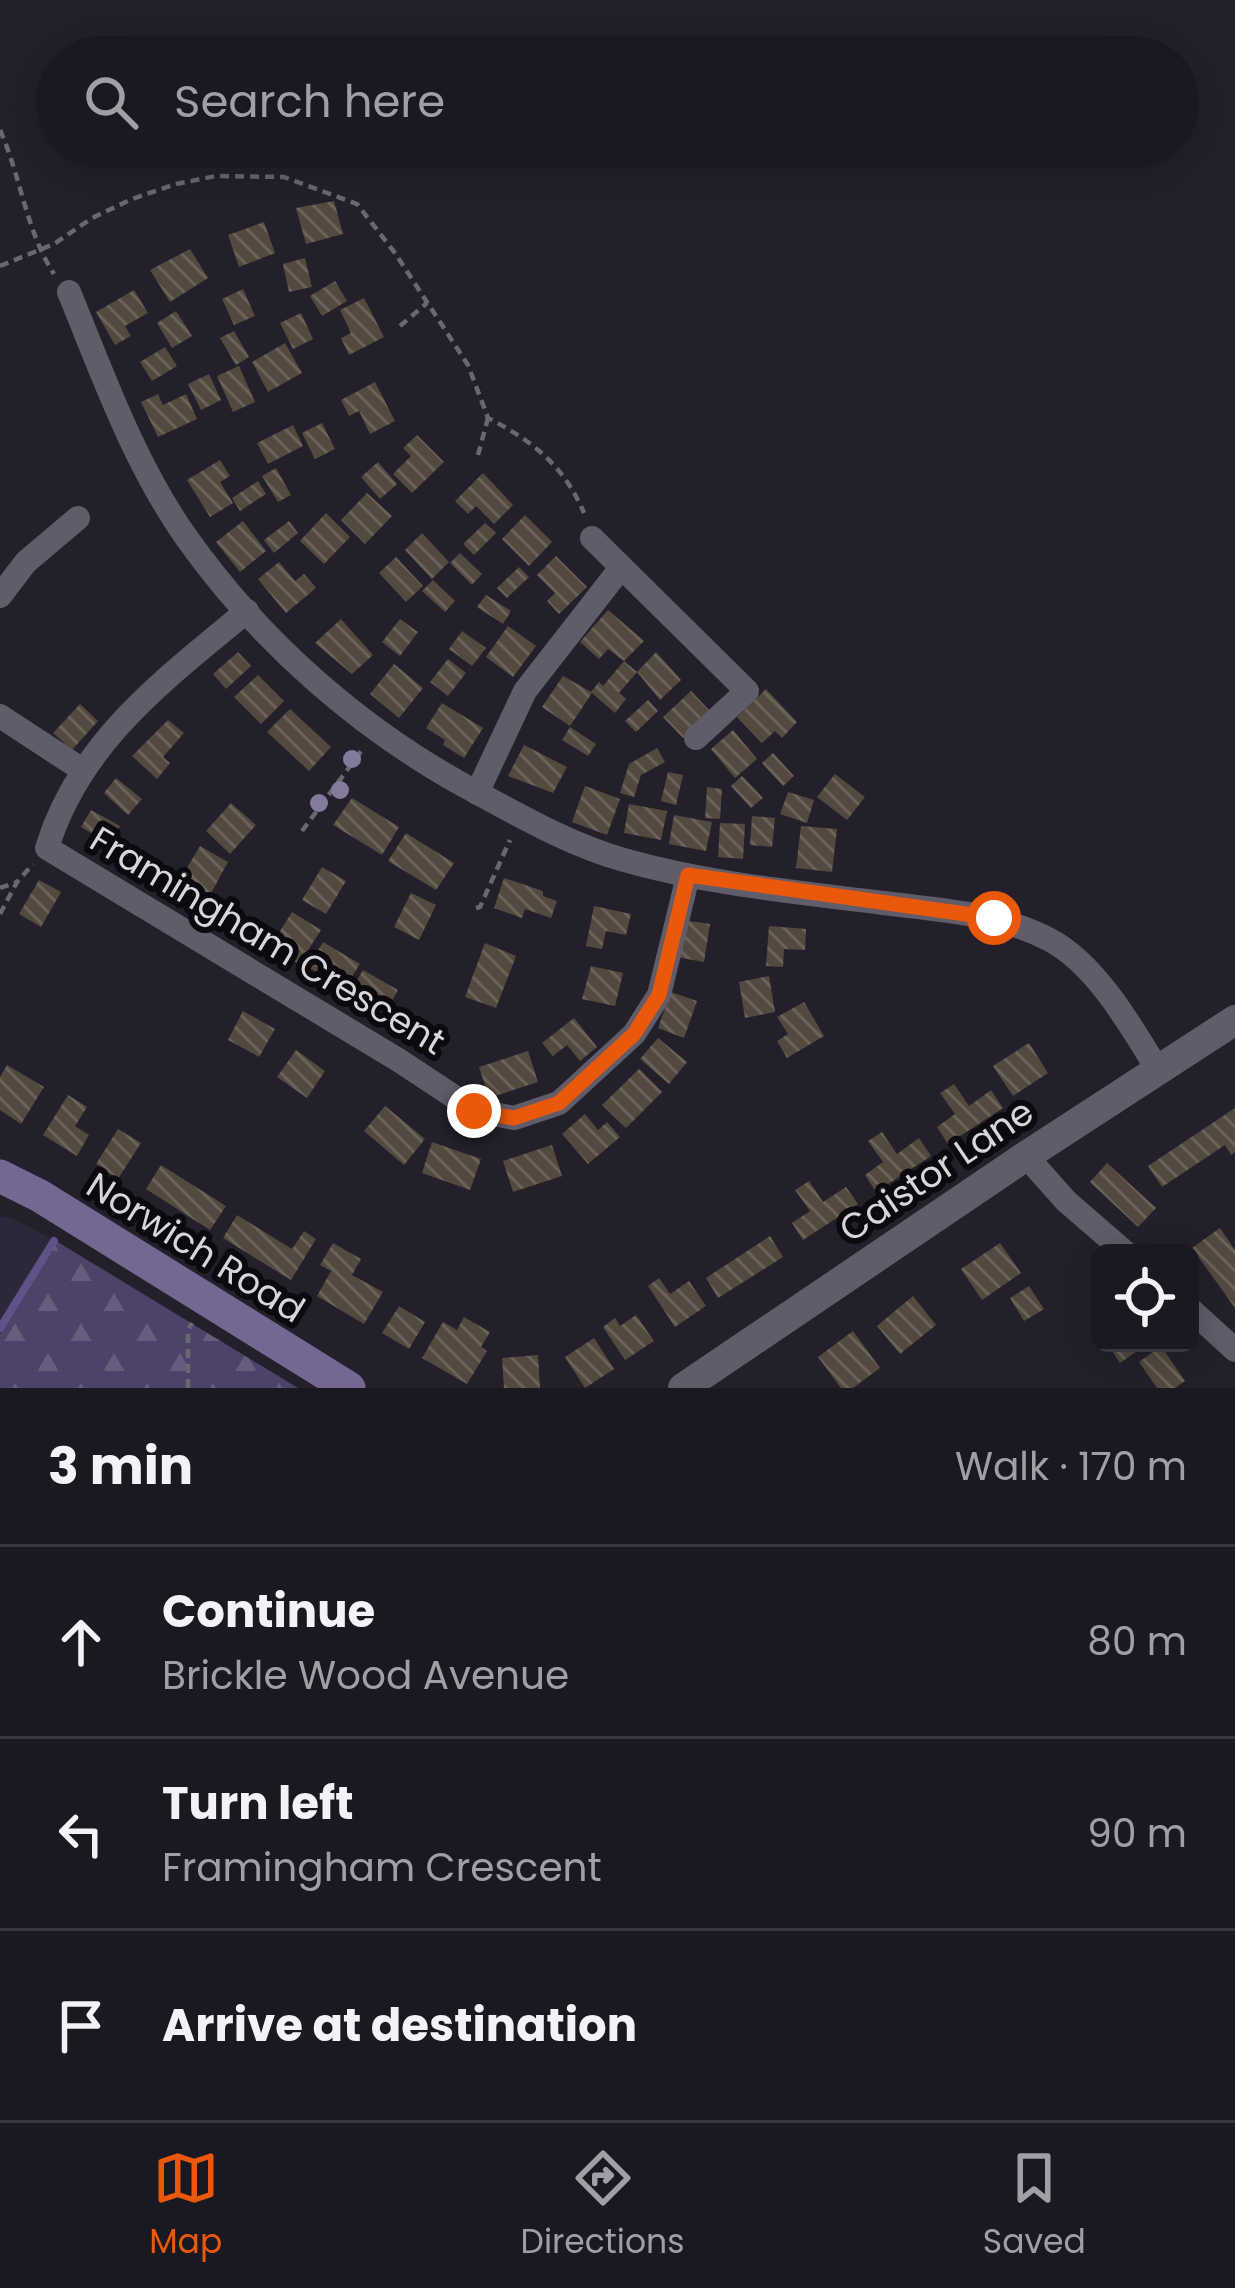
<!DOCTYPE html>
<meta charset="utf-8">
<style>
body{margin:0;font-family:Poppins,sans-serif;background:#232129;color:#f1f3f6}
.controls{position:absolute;right:36px;bottom:36px;display:grid;overflow:hidden;border-radius:18px;box-shadow:0 6px 30px #0003}
.controls button{width:108px;height:108px;display:grid;place-items:center;padding:0;border:0;border-bottom:3px solid #38373e;background:#1a1820;color:#f1f3f6;font:60px sans-serif}
.stop{position:absolute;width:36px;height:36px;margin:-27px;border:9px solid #ea580c;border-radius:50%;background:#fff}
.stop.end{background:#ea580c;border-color:#fff;box-shadow:0 3px 12px #0008}
.list{margin:0;padding:0;list-style:none}
h2{display:flex;justify-content:space-between;align-items:center;height:156px;margin:0;padding:0 48px;font-size:51px}
h2 small{font-size:39px;font-weight:400;color:#9fa0a5}
.list li{display:grid;grid-template-columns:78px 1fr auto;gap:36px;align-items:center;box-sizing:border-box;height:192px;padding:0 48px;border-top:3px solid #38373e}
.list b{display:block;font-size:45px;white-space:nowrap}
.list p{margin:0;font-size:39px;white-space:nowrap;color:#9fa0a5}
.list em{font-size:39px;font-style:normal;color:#9fa0a5}
.icon{flex:none;width:66px;height:66px;fill:none;stroke:currentColor;stroke-width:2;stroke-linecap:round;stroke-linejoin:round}
.map{position:relative;flex:none;width:1235px;height:1388px;overflow:hidden}
.search{position:absolute;background:#1a1820;box-shadow:0 6px 30px #0003;left:36px;right:36px;top:36px;height:132px;display:flex;align-items:center;gap:30px;box-sizing:border-box;padding:0 42px;border-radius:66px;color:#9fa0a5;font-size:45px}
.sheet{height:732px;background:#1a1820}
nav{display:flex;justify-content:space-around;align-items:center;box-sizing:border-box;height:168px;border-top:3px solid #38373e;background:#1a1820;font-size:33px;color:#9fa0a5}
nav a{display:grid;justify-items:center;gap:6px}
nav .on{color:#ea580c}
.map>svg:first-child{display:block}
.built{fill:#2c2739}
.forest{fill:url(#forest-firs)}
.lines{fill:none;stroke-linecap:round;stroke-linejoin:round}
.stream{stroke:#615189;stroke-width:8}
.building{fill:url(#building-back-hatch)}
.path{stroke:#696771;stroke-width:4.5;stroke-dasharray:9 6;stroke-linecap:butt}
.minor{stroke:#605c6a;stroke-width:24}
.tertiary{stroke:#605c6a;stroke-width:30}
.secondary{stroke:#746791;stroke-width:33}
.tree{fill:#837a9c}
.route{stroke:#ea580c;stroke-width:15}
.labels{text-anchor:middle;stroke-width:12;stroke-linejoin:round;paint-order:stroke}
.street-label{font-size:36px;fill:#d7d5dd;stroke:#0c0a0f}
</style>
<div class="map">
<svg width="1235" height="1388" viewBox="0 0 1235 1388">
<defs>
<pattern id="forest-firs" width="22" height="20" patternUnits="userSpaceOnUse" patternTransform="scale(3)"><rect width="22" height="20" fill="#4d4368"/><path d="M5 1l3.5 6h-7zM16 11l3.5 6h-7z" fill="#665d7d"/></pattern>
<pattern id="building-back-hatch" width="6" height="6" patternUnits="userSpaceOnUse" patternTransform="scale(3)"><rect width="6" height="6" fill="#53493e"/><path d="M-1 5l2 2M0 0l6 6M5-1l2 2" fill="none" stroke="#6b6259"/></pattern>
</defs>
<rect width="100%" height="100%" fill="#23202b"/>
<path class="built" d="M0,1217L12,1218L56,1241L0,1334Z"/>
<path class="forest" d="M56,1241L298,1388H0V1334Z"/>
<g class="lines">
<path class="stream" d="M0,1328L54,1241"/>
</g>
<g class="building">
<path d="M334,201L343,234L306,244L296,208Z"/>
<path d="M264,222L275,253L239,267L228,235Z"/>
<path d="M190,249L208,278L170,302L150,270Z"/>
<path d="M305,258L312,287L289,292L283,264Z"/>
<path d="M335,281L347,301L322,316L310,296Z"/>
<path d="M243,289L255,316L234,325L222,299Z"/>
<path d="M134,290L148,313L125,326L131,336L115,345L96,312Z"/>
<path d="M364,298L384,337L349,355L341,338L351,333L340,310Z"/>
<path d="M176,311L192,336L172,348L157,323Z"/>
<path d="M301,313L313,339L293,349L280,323Z"/>
<path d="M234,331L249,357L236,365L220,338Z"/>
<path d="M285,343L302,373L268,392L252,362Z"/>
<path d="M165,347L177,366L152,381L140,362Z"/>
<path d="M239,366L255,402L233,412L217,376Z"/>
<path d="M209,374L221,400L201,410L188,384Z"/>
<path d="M375,382L395,421L370,434L359,411L349,416L341,400Z"/>
<path d="M158,394L163,405L186,394L197,419L158,437L141,402Z"/>
<path d="M322,423L335,449L315,459L302,433Z"/>
<path d="M293,425L303,446L268,464L257,443Z"/>
<path d="M417,435L444,462L412,493L393,474L411,456L403,448Z"/>
<path d="M220,460L230,476L220,482L233,503L210,517L187,480Z"/>
<path d="M378,462L397,484L380,499L361,477Z"/>
<path d="M276,468L291,495L278,502L262,476Z"/>
<path d="M483,473L513,505L494,524L476,506L468,514L455,501Z"/>
<path d="M258,481L266,494L240,511L232,498Z"/>
<path d="M367,493L392,516L365,544L341,520Z"/>
<path d="M326,513L350,537L324,564L300,541Z"/>
<path d="M525,515L552,542L529,566L502,539Z"/>
<path d="M243,521L266,551L240,572L216,542Z"/>
<path d="M289,521L298,533L274,553L264,540Z"/>
<path d="M485,523L496,533L474,555L463,544Z"/>
<path d="M422,533L449,562L432,579L405,550Z"/>
<path d="M460,553L482,574L472,585L450,563Z"/>
<path d="M556,556L587,587L559,614L547,601L555,593L537,575Z"/>
<path d="M396,557L423,586L406,602L379,573Z"/>
<path d="M279,562L295,581L304,574L316,588L286,613L258,579Z"/>
<path d="M519,567L529,577L507,598L497,588Z"/>
<path d="M433,580L455,601L445,612L422,591Z"/>
<path d="M486,595L511,611L503,624L477,607Z"/>
<path d="M608,610L644,641L624,661L637,672L619,693L626,699L615,713L592,693L570,726L542,707L563,676L591,692L599,682L603,686L624,661L608,649L599,659L580,642Z"/>
<path d="M341,619L373,655L352,674L315,643Z"/>
<path d="M400,619L418,632L400,656L382,642Z"/>
<path d="M508,626L536,646L513,677L486,657Z"/>
<path d="M462,631L486,648L472,666L449,649Z"/>
<path d="M238,652L251,666L226,689L213,674Z"/>
<path d="M656,652L681,680L660,700L637,672Z"/>
<path d="M448,659L466,673L448,696L430,682Z"/>
<path d="M394,664L423,688L399,718L370,694Z"/>
<path d="M258,675L284,701L261,724L234,697Z"/>
<path d="M766,689L797,722L782,738L775,731L762,743L737,717Z"/>
<path d="M691,691L711,712L683,738L663,717Z"/>
<path d="M648,700L658,711L636,732L625,721Z"/>
<path d="M442,703L483,728L464,758L443,745L445,740L426,728Z"/>
<path d="M80,704L98,721L72,750L53,733Z"/>
<path d="M290,709L331,747L309,771L267,732Z"/>
<path d="M168,720L184,733L163,757L170,763L157,779L132,756Z"/>
<path d="M570,727L596,744L588,756L562,740Z"/>
<path d="M733,730L757,759L735,778L711,749Z"/>
<path d="M524,745L567,767L553,793L508,776Z"/>
<path d="M657,748L665,762L641,775L634,797L620,793L629,764Z"/>
<path d="M773,753L794,776L783,786L762,763Z"/>
<path d="M668,772L683,775L676,805L661,801Z"/>
<path d="M835,774L865,797L847,820L817,797Z"/>
<path d="M742,776L763,798L751,808L731,786Z"/>
<path d="M116,778L142,799L128,815L104,793Z"/>
<path d="M585,786L620,799L607,835L572,822Z"/>
<path d="M707,787L722,789L720,819L705,818Z"/>
<path d="M788,792L814,800L807,823L780,814Z"/>
<path d="M352,798L399,827L382,855L333,825Z"/>
<path d="M231,803L256,825L230,854L206,831Z"/>
<path d="M629,804L667,811L661,840L624,833Z"/>
<path d="M91,810L120,826L110,844L81,827Z"/>
<path d="M674,815L712,822L706,851L669,844Z"/>
<path d="M752,816L775,818L772,847L750,845Z"/>
<path d="M720,823L745,824L743,859L718,857Z"/>
<path d="M801,826L837,829L832,872L796,868Z"/>
<path d="M406,833L454,863L436,890L388,861Z"/>
<path d="M200,846L228,862L210,895L181,878Z"/>
<path d="M322,867L346,881L326,914L302,900Z"/>
<path d="M504,878L543,891V896L557,901L551,918L525,909L522,918L494,908Z"/>
<path d="M39,880L61,892L41,927L19,914Z"/>
<path d="M411,893L436,905L419,940L394,927Z"/>
<path d="M594,906L631,914L626,935L606,931L602,949L586,946Z"/>
<path d="M292,912L321,930L299,964L270,947Z"/>
<path d="M683,920L710,924L704,962L676,957Z"/>
<path d="M769,926L806,929L805,950L784,949L783,967L766,966Z"/>
<path d="M323,942L360,964L344,989L308,967Z"/>
<path d="M485,943L516,956L496,1008L465,997Z"/>
<path d="M591,966L623,973L615,1006L582,999Z"/>
<path d="M363,970L398,990L381,1020L346,999Z"/>
<path d="M769,976L775,1012L745,1018L739,982Z"/>
<path d="M671,992L697,1001L684,1038L658,1028Z"/>
<path d="M804,1002L824,1036L787,1058L777,1041L788,1034L777,1017Z"/>
<path d="M243,1011L275,1029L259,1057L228,1040Z"/>
<path d="M574,1018L597,1047L580,1061L567,1045L553,1056L542,1043Z"/>
<path d="M658,1038L687,1062L669,1084L640,1059Z"/>
<path d="M1029,1043L1048,1073L1013,1096L993,1066Z"/>
<path d="M296,1050L325,1071L307,1098L277,1077Z"/>
<path d="M528,1051L538,1082L489,1098L479,1067Z"/>
<path d="M7,1065L44,1087L21,1124L0,1110V1077Z"/>
<path d="M639,1069L662,1092L626,1128L602,1105Z"/>
<path d="M954,1084L969,1106L991,1090L1003,1108L948,1144L937,1127L955,1114L940,1093Z"/>
<path d="M68,1095L87,1107L75,1126L89,1135L77,1156L43,1135Z"/>
<path d="M385,1106L425,1139L404,1165L364,1131Z"/>
<path d="M1235,1108V1152L1231,1155L1225,1145L1162,1187L1148,1166Z"/>
<path d="M585,1114L598,1130L607,1122L620,1137L588,1164L562,1134Z"/>
<path d="M118,1129L141,1143L118,1179L96,1164Z"/>
<path d="M882,1132L897,1154L919,1138L931,1156L876,1192L865,1175L883,1162L868,1141Z"/>
<path d="M432,1142L481,1159L470,1190L422,1173Z"/>
<path d="M552,1145L562,1176L513,1192L503,1161Z"/>
<path d="M1107,1163L1156,1208L1138,1227L1090,1182Z"/>
<path d="M161,1165L226,1206L210,1230L146,1189Z"/>
<path d="M809,1181L823,1202L846,1187L858,1204L803,1240L792,1223L810,1211L795,1190Z"/>
<path d="M237,1215L292,1249L304,1231L316,1239L291,1280L223,1238Z"/>
<path d="M1220,1228L1235,1250V1308L1192,1248Z"/>
<path d="M770,1236L783,1257L718,1298L706,1278Z"/>
<path d="M333,1243L361,1259L352,1275L383,1292L364,1324L317,1296L331,1271L320,1265Z"/>
<path d="M1000,1243L1021,1273L982,1300L961,1269Z"/>
<path d="M659,1278L670,1294L689,1281L706,1306L675,1327L648,1286Z"/>
<path d="M1029,1286L1044,1309L1024,1321L1010,1298Z"/>
<path d="M913,1296L936,1325L900,1354L877,1326Z"/>
<path d="M399,1306L425,1322L409,1349L382,1333Z"/>
<path d="M636,1315L654,1341L625,1360L603,1327L615,1318L620,1326Z"/>
<path d="M464,1317L490,1332L481,1347L487,1351L467,1384L422,1358L443,1322L457,1330Z"/>
<path d="M853,1331L880,1368L853,1388H841L818,1357Z"/>
<path d="M594,1338L614,1369L585,1388L565,1357Z"/>
<path d="M1107,1343H1142L1144,1346L1120,1363Z"/>
<path d="M1161,1346L1185,1381L1175,1388H1157L1139,1362Z"/>
<path d="M538,1355L540,1388H504L502,1358Z"/>
</g>
<g class="lines">
<g class="path">
<path d="M0,130C21,177 26,231 54,274"/>
<path d="M0,266L54,244L92,218L132,199L176,184L216,176L284,177L357,204L395,253L468,365L488,418C533,441 564,466 584,513"/>
<path d="M400,326L427,303"/>
<path d="M478,455L488,418"/>
<path d="M302,831L362,750"/>
<path d="M0,888L17,882"/>
<path d="M476,908L480,907L510,840"/>
<path d="M0,914L17,882L33,864"/>
<path d="M188,1388V1330L192,1323"/>
</g>
<g class="minor">
<path d="M69,292C103,375 134,463 186,537C261,643 363,732 476,792C524,818 571,845 624,860C708,884 797,892 883,903C939,910 999,913 1050,940C1096,964 1133,1029 1159,1072"/>
<path d="M592,538L747,691L696,738"/>
<path d="M0,596L26,562L78,518"/>
<path d="M247,611C164,680 80,741 47,848L400,1061L474,1110L514,1118L559,1103L634,1034L659,995L688,876"/>
<path d="M0,716L81,769"/>
<path d="M477,793L525,691L620,569"/>
<path d="M1026,1156L1066,1201L1126,1253"/>
<path d="M1190,1309L1235,1350"/>
</g>
<path class="tertiary" d="M683,1388L1026,1156L1235,1020"/>
<path class="secondary" d="M0,1176L40,1196L349,1388"/>
</g>
<g class="tree">
<circle cx="352" cy="759" r="9"/>
<circle cx="340" cy="790" r="9"/>
<circle cx="319" cy="803" r="9"/>
</g>
<g class="lines">
<path class="route" d="M474,1111L514,1118L559,1103L634,1034L659,995L688,875L994,918"/>
</g>
<g class="labels">
<g class="street-label">
<text transform="translate(268 940) rotate(31)" y="13">Framingham Crescent</text>
<text transform="translate(936 1170) rotate(-34)" y="13">Caistor Lane</text>
<text transform="translate(196 1247) rotate(32)" y="13">Norwich Road</text>
</g>
</g>
</svg>
<div class="controls">
<button><svg class="icon" aria-label="locate" viewBox="0 0 24 24"><circle cx="12" cy="12" r="6"/><path d="M12 2v4M12 18v4M2 12h4M18 12h4"/></svg></button>
</div>
<div class="stop" style="left:994px;top:918px"></div>
<div class="stop end" style="left:474px;top:1111px"></div>
<div class="search"><svg class="icon" aria-label="search" viewBox="0 0 24 24"><circle cx="10" cy="10" r="6"/><path d="M15 15l6 6"/></svg>Search here</div>
</div>
<section class="sheet">
<h2>3 min<small>Walk · 170 m</small></h2>
<ul class="list">
<li><svg class="icon" aria-label="ahead" viewBox="0 0 24 24"><path d="M12 20V5M6 11l6-6 6 6"/></svg><div><b>Continue</b><p>Brickle Wood Avenue</p></div><em>80 m</em></li>
<li><svg class="icon" aria-label="left" viewBox="0 0 24 24"><path d="M17 20v-9H6M10 6l-5 5 5 5"/></svg><div><b>Turn left</b><p>Framingham Crescent</p></div><em>90 m</em></li>
<li><svg class="icon" aria-label="arrive" viewBox="0 0 24 24"><path d="M6 21V4h12l-3 4 3 4H6"/></svg><div><b>Arrive at destination</b></div></li>
</ul>
</section>
<nav>
<a class="on"><svg class="icon" aria-label="map" viewBox="0 0 24 24"><path d="M3 6l6-2 6 2 6-2v14l-6 2-6-2-6 2zM9 4v14M15 6v14"/></svg>Map</a>
<a><svg class="icon" aria-label="directions" viewBox="0 0 24 24"><path d="M12 3l9 9-9 9-9-9zM9 14v-3h6M13 9l2 2-2 2"/></svg>Directions</a>
<a><svg class="icon" aria-label="saved" viewBox="0 0 24 24"><path d="M7 4h10v16l-5-4-5 4z"/></svg>Saved</a>
</nav>
